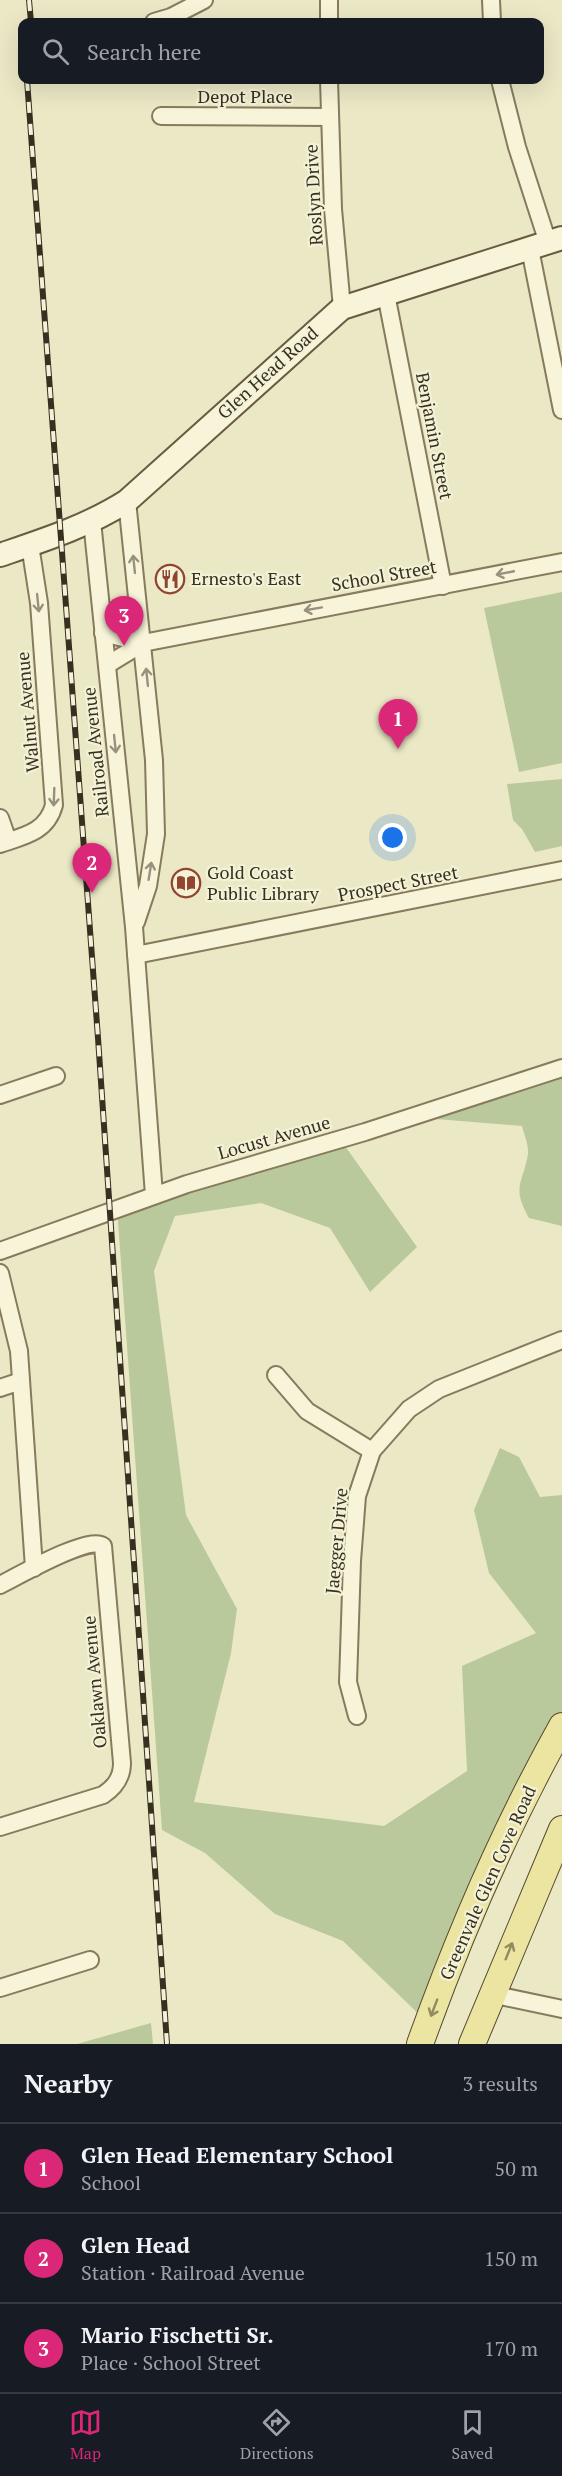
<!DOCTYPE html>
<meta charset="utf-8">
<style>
body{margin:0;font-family:"PT Serif",serif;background:#242831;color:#f1f3f6}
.you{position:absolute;left:393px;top:838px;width:21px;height:21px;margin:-15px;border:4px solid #fff;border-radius:50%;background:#1a73e8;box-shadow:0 0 0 9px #1a73e833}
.badge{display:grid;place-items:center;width:39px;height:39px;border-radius:50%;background:#db2777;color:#fff;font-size:20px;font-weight:700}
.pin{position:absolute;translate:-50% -50px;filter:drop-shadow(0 2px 3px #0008)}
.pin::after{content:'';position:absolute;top:32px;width:21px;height:18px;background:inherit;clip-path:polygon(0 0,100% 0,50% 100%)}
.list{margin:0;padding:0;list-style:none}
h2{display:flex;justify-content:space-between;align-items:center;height:78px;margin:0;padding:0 24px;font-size:26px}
h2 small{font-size:20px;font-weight:400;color:#9ea1a6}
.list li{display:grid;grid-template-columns:39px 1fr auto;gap:18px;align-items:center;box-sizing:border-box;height:90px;padding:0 24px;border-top:2px solid #363941}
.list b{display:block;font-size:22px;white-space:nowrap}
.list p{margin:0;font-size:20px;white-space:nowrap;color:#9ea1a6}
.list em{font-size:20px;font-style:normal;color:#9ea1a6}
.icon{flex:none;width:33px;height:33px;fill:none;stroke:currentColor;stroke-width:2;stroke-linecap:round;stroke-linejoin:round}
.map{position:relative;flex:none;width:562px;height:2044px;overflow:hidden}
.search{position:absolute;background:#171b24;box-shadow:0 6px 24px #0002;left:18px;right:18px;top:18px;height:66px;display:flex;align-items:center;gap:15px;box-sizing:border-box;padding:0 21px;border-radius:12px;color:#9ea1a6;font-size:22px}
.sheet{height:348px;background:#171b24}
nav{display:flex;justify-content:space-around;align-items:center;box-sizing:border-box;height:84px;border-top:2px solid #363941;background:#171b24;font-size:16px;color:#9ea1a6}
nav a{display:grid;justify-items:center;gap:3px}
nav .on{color:#db2777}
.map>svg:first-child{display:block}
.green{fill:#bac99b}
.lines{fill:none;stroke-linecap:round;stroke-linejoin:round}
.street-casing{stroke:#867b5d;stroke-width:20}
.secondary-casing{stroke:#685c40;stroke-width:26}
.primary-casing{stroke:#544931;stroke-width:28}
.street{stroke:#f7f4d9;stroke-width:16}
.secondary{stroke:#f7f4d9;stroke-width:22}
.primary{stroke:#ece4a1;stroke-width:26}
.rail-casing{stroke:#373020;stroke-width:6}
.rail{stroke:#f3f1d6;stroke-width:4;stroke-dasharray:11;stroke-linecap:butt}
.oneway{stroke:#97927c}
.oneway2{stroke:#928a60}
.labels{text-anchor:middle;stroke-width:4.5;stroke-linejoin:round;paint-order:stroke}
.street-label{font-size:18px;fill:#373020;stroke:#f3f1d6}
.poi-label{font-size:18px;fill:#373020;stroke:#f3f1d6;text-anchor:start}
</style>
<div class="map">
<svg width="562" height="2044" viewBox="0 0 562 2044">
<rect width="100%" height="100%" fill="#ebe8c6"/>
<g class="green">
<path d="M562,592V763L519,772L484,608Z"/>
<path d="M562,779V846L535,852L522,829L513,820L507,784Z"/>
<path d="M562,1068V1226L529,1218C511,1186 523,1184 528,1154C529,1146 524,1134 522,1126L411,1117Z"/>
<path d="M340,1139L417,1247L370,1292L330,1228L261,1203L175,1216L154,1271L186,1515L237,1609L231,1653L194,1802L384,1826L467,1771L462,1666L536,1633L489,1573L474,1510L500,1448L519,1457L540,1497L562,1495V1726L428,2023L343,1941L275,1914L205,1853L162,1830L117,1208Z"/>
<path d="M151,2023L153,2044H77Z"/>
</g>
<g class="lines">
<g class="street-casing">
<g id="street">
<path d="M491,0L492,22"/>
<path d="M154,22L171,17L204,0"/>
<path d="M329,22V0"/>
<path d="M329,80L333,209L342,308"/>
<path d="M500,80L517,147L548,243"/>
<path d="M161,116L329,117"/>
<path d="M530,249L562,410"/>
<path d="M386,294L443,586"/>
<path d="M127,501L154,760L156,834L148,886L136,922"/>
<path d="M92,521L134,927L154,1195"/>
<path d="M103,633L143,643L562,562"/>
<path d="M107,665L143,643"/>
<path d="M0,818L8,841"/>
<path d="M0,844C24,836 47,832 54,805L39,603L30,545"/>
<path d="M136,955L562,870"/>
<path d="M0,1095L56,1076"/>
<path d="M0,1251L187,1184L365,1132L562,1068"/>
<path d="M0,1273L19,1351L34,1568"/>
<path d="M276,1375L307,1411L372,1451"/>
<path d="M0,1388L21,1381"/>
<path d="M0,1585C18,1576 89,1535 103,1546L122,1763C122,1778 115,1787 103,1795L0,1827"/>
<path d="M357,1716L348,1682L352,1561L357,1496L372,1451L409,1409L439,1389L562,1340"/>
<path d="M0,1988L90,1960"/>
<path d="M491,1994L562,2009"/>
</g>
</g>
<g class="secondary-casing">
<path id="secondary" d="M0,555C44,540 88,526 127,501L342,308L562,238"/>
</g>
<g class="primary-casing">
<g id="primary">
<path d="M420,2044C459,1935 506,1826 562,1726"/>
<path d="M472,2044L562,1829"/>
</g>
</g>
<use href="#street" class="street"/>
<use href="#secondary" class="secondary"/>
<use href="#primary" class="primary"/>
<g class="rail-casing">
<g id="rail">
<path d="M29,0L31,22"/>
<path d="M27,80L98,1038L167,2044"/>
</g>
</g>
<use href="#rail" class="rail"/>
</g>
<defs><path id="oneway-shaft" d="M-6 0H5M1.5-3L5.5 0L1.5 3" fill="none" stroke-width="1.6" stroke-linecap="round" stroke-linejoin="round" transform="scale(1.5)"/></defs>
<g class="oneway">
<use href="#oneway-shaft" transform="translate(134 564) rotate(-96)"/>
<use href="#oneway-shaft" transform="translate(505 573) rotate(169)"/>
<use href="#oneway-shaft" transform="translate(38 603) rotate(84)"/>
<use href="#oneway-shaft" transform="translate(313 609) rotate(170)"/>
<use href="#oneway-shaft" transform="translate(147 677) rotate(-96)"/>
<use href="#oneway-shaft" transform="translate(115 744) rotate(84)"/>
<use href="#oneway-shaft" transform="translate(54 797) rotate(92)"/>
<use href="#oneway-shaft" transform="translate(150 871) rotate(-81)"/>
</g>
<g class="oneway2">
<use href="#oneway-shaft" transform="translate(509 1951) rotate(-68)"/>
<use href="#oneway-shaft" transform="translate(434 2008) rotate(111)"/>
</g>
<defs>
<g id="restaurant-ring" transform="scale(1.5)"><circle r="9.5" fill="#f3f1d6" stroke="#914531" stroke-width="1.5"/><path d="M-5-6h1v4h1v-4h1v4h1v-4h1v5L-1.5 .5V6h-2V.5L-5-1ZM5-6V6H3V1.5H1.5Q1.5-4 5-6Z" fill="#914531"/></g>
<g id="library-ring" transform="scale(1.5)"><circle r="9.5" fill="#f3f1d6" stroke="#914531" stroke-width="1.5"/><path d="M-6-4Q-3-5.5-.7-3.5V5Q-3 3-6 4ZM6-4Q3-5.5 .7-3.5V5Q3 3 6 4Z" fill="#914531"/></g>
</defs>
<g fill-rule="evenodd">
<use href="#restaurant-ring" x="170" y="579"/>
<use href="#library-ring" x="186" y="883"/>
</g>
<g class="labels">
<g class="street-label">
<text x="245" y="103">Depot Place</text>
<text transform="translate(314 195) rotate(-93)" y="6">Roslyn Drive</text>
<text transform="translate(268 373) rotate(-42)" y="6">Glen Head Road</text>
<text transform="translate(434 436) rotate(79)" y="6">Benjamin Street</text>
<text transform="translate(384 576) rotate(-10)" y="6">School Street</text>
<text transform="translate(28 712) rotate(-95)" y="6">Walnut Avenue</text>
<text transform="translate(96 752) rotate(-96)" y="6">Railroad Avenue</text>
<text transform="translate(398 884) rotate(-11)" y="6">Prospect Street</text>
<text transform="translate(274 1138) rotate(-16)" y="6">Locust Avenue</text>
<text transform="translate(337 1541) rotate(-85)" y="6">Jaegger Drive</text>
<text transform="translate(95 1682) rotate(-95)" y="6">Oaklawn Avenue</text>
<text transform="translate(488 1883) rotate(-66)" y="6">Greenvale Glen Cove Road</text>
</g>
<g class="poi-label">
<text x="191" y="585">Ernesto's East</text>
<text x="207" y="879">Gold Coast<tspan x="207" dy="21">Public Library</tspan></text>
</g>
</g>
</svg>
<div class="you"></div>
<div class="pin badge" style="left:398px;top:749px">1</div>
<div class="pin badge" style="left:92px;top:893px">2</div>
<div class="pin badge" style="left:124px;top:646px">3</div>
<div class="search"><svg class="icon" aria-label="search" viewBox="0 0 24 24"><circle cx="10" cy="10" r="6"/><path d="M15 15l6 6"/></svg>Search here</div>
</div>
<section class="sheet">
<h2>Nearby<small>3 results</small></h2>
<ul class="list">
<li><span class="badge">1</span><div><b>Glen Head Elementary School</b><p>School</p></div><em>50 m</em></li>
<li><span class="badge">2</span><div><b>Glen Head</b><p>Station · Railroad Avenue</p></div><em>150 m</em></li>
<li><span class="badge">3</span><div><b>Mario Fischetti Sr.</b><p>Place · School Street</p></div><em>170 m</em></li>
</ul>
</section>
<nav>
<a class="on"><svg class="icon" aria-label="map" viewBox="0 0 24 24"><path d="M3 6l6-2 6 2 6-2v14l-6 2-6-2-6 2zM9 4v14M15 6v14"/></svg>Map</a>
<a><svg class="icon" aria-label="directions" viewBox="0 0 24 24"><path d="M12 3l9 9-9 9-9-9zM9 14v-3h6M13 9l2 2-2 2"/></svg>Directions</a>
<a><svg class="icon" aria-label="saved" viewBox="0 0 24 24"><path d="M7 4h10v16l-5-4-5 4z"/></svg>Saved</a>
</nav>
